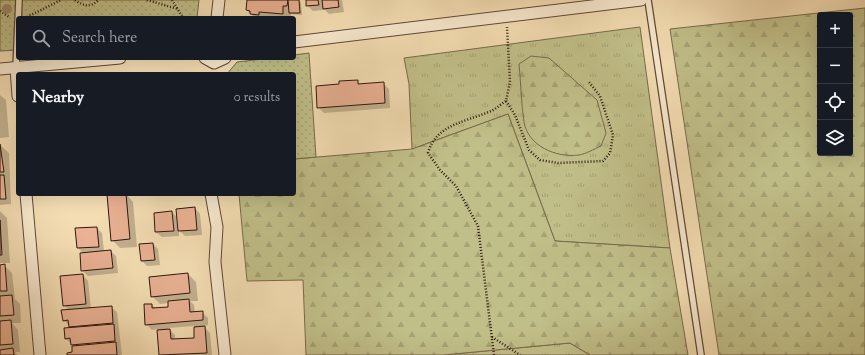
<!DOCTYPE html>
<meta charset="utf-8">
<style>
body{margin:0;font-family:"Sorts Mill Goudy",serif;background:#20242c;color:#f1f3f6}
.controls{position:absolute;right:12px;top:12px;display:grid;overflow:hidden;border-radius:4px;box-shadow:0 4px 16px #0002}
.controls button{width:36px;height:36px;display:grid;place-items:center;padding:0;border:0;border-bottom:1px solid #363941;background:#171b24;color:#f1f3f6;font:20px sans-serif}
.list{margin:0;padding:0;list-style:none}
h2{display:flex;justify-content:space-between;align-items:center;height:52px;margin:0;padding:0 16px;font-size:17px}
h2 small{font-size:13px;font-weight:400;color:#9ea1a6}
.icon{flex:none;width:22px;height:22px;fill:none;stroke:currentColor;stroke-width:2;stroke-linecap:round;stroke-linejoin:round}
.map{position:relative;flex:none;width:865px;height:355px;overflow:hidden}
.search{position:absolute;background:#171b24;box-shadow:0 4px 16px #0002;left:16px;top:16px;width:280px;height:44px;display:flex;align-items:center;gap:10px;box-sizing:border-box;padding:0 14px;border-radius:4px;color:#9ea1a6;font-size:15px}
.panel{position:absolute;background:#171b24;box-shadow:0 4px 16px #0002;left:16px;top:72px;width:280px;height:124px;border-radius:4px}
.map>svg:first-child{display:block}
.grass{fill:url(#grass-tufts);stroke:#776b4a}
.forest{fill:url(#forest-firs);stroke:#776b4a;fill-rule:evenodd}
.park{fill:url(#park-dots);stroke:#776b4a}
.shadow{fill:#0003;fill-rule:evenodd}
.building{fill:#eab194;stroke:#2d170c}
.lines{fill:none;stroke-linecap:round;stroke-linejoin:round}
.service-casing{stroke:#5f4836;stroke-width:8}
.minor-casing{stroke:#5f4836;stroke-width:13}
.path{stroke:#2d170c;stroke-width:2.5;stroke-dasharray:1 2;stroke-linecap:butt}
.service{stroke:#f8e9ce;stroke-width:5.5}
.minor{stroke:#f8e9ce;stroke-width:11}
.tree{fill:#9f8c6c}
</style>
<div class="map">
<svg width="865" height="355" viewBox="0 0 865 355">
<defs>
<pattern id="grass-tufts" width="24" height="20" patternUnits="userSpaceOnUse"><rect width="24" height="20" fill="#c1bf89"/><path d="M3 7l-1-3M5 7V3M7 7l1-3M15 17l-1-3M17 17v-4M19 17l1-3" fill="none" stroke="#a6a375"/></pattern>
<pattern id="forest-firs" width="22" height="20" patternUnits="userSpaceOnUse"><rect width="22" height="20" fill="#c1bf89"/><path d="M5 1l3.5 6h-7zM16 11l3.5 6h-7z" fill="#a6a375"/></pattern>
<pattern id="park-dots" width="8" height="8" patternUnits="userSpaceOnUse"><rect width="8" height="8" fill="#c1bf89"/><path d="M2 2h.1M6 6h.1" fill="none" stroke="#a6a375" stroke-width="1.8" stroke-linecap="round"/></pattern>
</defs>
<rect width="100%" height="100%" fill="#f4ddb3"/>
<filter id="stains"><feTurbulence type="fractalNoise" baseFrequency=".005" numOctaves="4"/><feColorMatrix values="0 0 0 0 .2 0 0 0 0 .09 0 0 0 0 .02 0 0 0 .5 -.17"/></filter>
<radialGradient id="worn" r=".72"><stop offset=".6" stop-color="#630" stop-opacity="0"/><stop offset="1" stop-color="#630" stop-opacity=".3"/></radialGradient>
<g class="grass">
<path d="M640,27L670,248L555,241L508,114L412,149L409,84L404,58Z"/>
<path d="M570,343L590,355H443Z"/>
</g>
<g class="forest">
<path d="M865,8V355H719L670,29ZM820,15H850V153H820Z"/>
<path d="M531,56L549,58L597,100L606,133L601,146C594,149 586,154 579,155C556,158 528,146 524,122C521,103 521,83 519,64Z"/>
<path d="M508,114L555,241L670,248L688,355H590L570,343L443,355H306L303,280L247,281L239,194H294V159L412,149Z"/>
</g>
<g class="park">
<path d="M0,0H199L197,18H18V50L0,51Z"/>
<path d="M309,53L316,157L294,159V74H227L237,62L271,58H294V55Z"/>
</g>
<g class="shadow">
<path d="M248,0H299L301,3L302,15L291,14V18H255L247,10Z"/>
<path d="M307,0H342L344,12L329,14L323,8L324,10L313,11L307,5Z"/>
<path d="M357,81L361,85L383,83L389,89L390,108L324,113L318,107L340,85Z"/>
<path d="M0,95L6,100L9,137L0,138Z"/>
<path d="M0,145L9,153L11,204L0,205Z"/>
<path d="M119,194H126L133,202L137,247L120,248L112,240Z"/>
<path d="M195,208L200,214L202,235L185,236L179,230V236L162,237L156,232L155,213L172,212L178,218Z"/>
<path d="M0,211L7,218L10,263H0Z"/>
<path d="M97,228L102,233L104,251H111L116,256L118,273L88,276L82,270L83,253L78,248L76,229Z"/>
<path d="M153,244L158,249L160,265L147,266L142,261Z"/>
<path d="M4,265L12,273L15,299L20,304L21,323H12L18,330L20,352H15L18,355H0V266Z"/>
<path d="M188,274L196,282L198,301H190L194,305L195,313L202,312L208,318V325L203,326L210,333L212,355H160L158,329L152,330L146,324L152,305L156,309L169,308V303L160,304L152,296ZM194,326L195,338L175,340V335L168,328Z"/>
<path d="M83,275L88,281L91,308L111,307L117,312L122,355H68L73,353L74,347L66,339L70,326L63,320L69,310L64,305Z"/>
</g>
<g class="building">
<path d="M247,0H288L287,6H283V14L259,12V15L250,14V11L246,10Z"/>
<path d="M288,0H299L300,13H289Z"/>
<path d="M306,0H318L319,5L306,6Z"/>
<path d="M322,0H338L339,7L323,9Z"/>
<path d="M358,80V84L384,82L385,103L317,108L316,86L339,84V81Z"/>
<path d="M0,144L4,172H0Z"/>
<path d="M0,175H4L6,199H0Z"/>
<path d="M107,194H126L130,239L111,241Z"/>
<path d="M195,207L197,230L178,231L176,209Z"/>
<path d="M172,211L174,231L155,232L154,213Z"/>
<path d="M0,220L2,255H0Z"/>
<path d="M97,227L99,247L77,248L75,228Z"/>
<path d="M153,243L155,260L141,261L139,244Z"/>
<path d="M111,250L113,268L81,271L80,253Z"/>
<path d="M5,264L7,291H0V265Z"/>
<path d="M188,273L190,293L151,297L149,277Z"/>
<path d="M83,274L86,304L63,306L60,276Z"/>
<path d="M12,295L14,315L0,316V296Z"/>
<path d="M189,299L190,312L203,311V320L145,325L144,304H152V308L168,307V301Z"/>
<path d="M112,306L113,323L69,327L68,320L63,321L61,310Z"/>
<path d="M11,320L13,344L0,345V321Z"/>
<path d="M114,324L115,341L71,345L70,338L65,339L64,328Z"/>
<path d="M205,326L207,353L159,355L157,330L170,329L171,339L194,338V327Z"/>
<path d="M116,342L117,355H67V353L72,352V346Z"/>
<path d="M13,348L14,355H0V350Z"/>
</g>
<g class="lines">
<g class="service-casing">
<g id="service">
<path d="M648,0L701,355"/>
<path d="M16,68L19,0"/>
</g>
</g>
<g class="minor-casing">
<g id="minor">
<path d="M217,18L219,0"/>
<path d="M294,42L641,0"/>
<path d="M205,58L214,63L225,58"/>
<path d="M16,68L18,96"/>
<path d="M0,69L120,58"/>
<path d="M26,194L40,355"/>
<path d="M211,194L217,227L215,262L225,355"/>
</g>
</g>
<g class="path">
<path d="M75,0C83,6 91,8 98,0"/>
<path d="M147,0L178,9"/>
<path d="M172,0L183,18"/>
<path d="M0,11L9,17"/>
<path d="M27,17L61,0"/>
<path d="M506,101L515,115L529,150L540,160L558,163L603,161L610,153L613,135L600,96L589,82"/>
<path d="M492,337L520,355"/>
<path d="M494,355L478,226L456,186L440,170L428,153C436,124 466,122 491,111C496,109 501,104 506,101L510,82L507,27"/>
</g>
<use href="#service" class="service"/>
<use href="#minor" class="minor"/>
</g>
<circle class="tree" cx="7" cy="9" r="5"/>
<rect width="100%" height="100%" filter="url(#stains)"/>
<rect width="100%" height="100%" fill="url(#worn)"/>
</svg>
<div class="controls">
<button>+</button>
<button>−</button>
<button><svg class="icon" aria-label="locate" viewBox="0 0 24 24"><circle cx="12" cy="12" r="6"/><path d="M12 2v4M12 18v4M2 12h4M18 12h4"/></svg></button>
<button><svg class="icon" aria-label="layers" viewBox="0 0 24 24"><path d="M12 4l9 5-9 5-9-5zM3 14l9 5 9-5"/></svg></button>
</div>
<div class="search"><svg class="icon" aria-label="search" viewBox="0 0 24 24"><circle cx="10" cy="10" r="6"/><path d="M15 15l6 6"/></svg>Search here</div>
<section class="panel">
<h2>Nearby<small>0 results</small></h2>
<ul class="list">
</ul>
</section>
</div>
